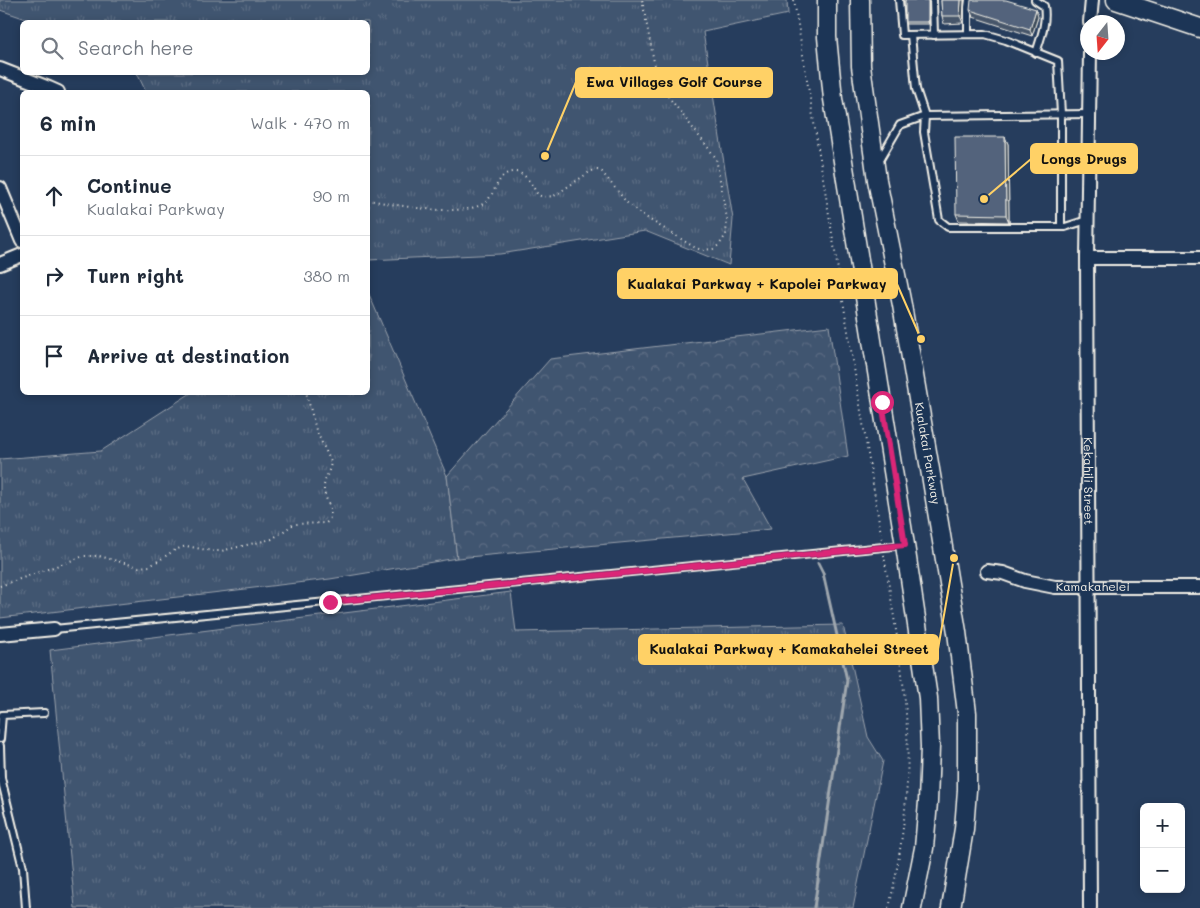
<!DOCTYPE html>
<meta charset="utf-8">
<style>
body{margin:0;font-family:Mali,sans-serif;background:#f2f2f3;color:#1f2937}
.controls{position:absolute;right:15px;bottom:15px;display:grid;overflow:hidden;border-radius:8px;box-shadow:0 2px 8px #0003}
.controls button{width:45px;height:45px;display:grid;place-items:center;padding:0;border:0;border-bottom:1px solid #e0e1e3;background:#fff;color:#1f2937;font:25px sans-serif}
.compass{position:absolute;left:1080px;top:15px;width:45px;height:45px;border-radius:50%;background:#fff;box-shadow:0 2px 8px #0003;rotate:197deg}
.stop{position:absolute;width:15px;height:15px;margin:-11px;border:4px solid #db2777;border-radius:50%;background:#fff}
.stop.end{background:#db2777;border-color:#fff;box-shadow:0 1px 5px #0008}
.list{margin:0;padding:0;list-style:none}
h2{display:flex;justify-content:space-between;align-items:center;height:65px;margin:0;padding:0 20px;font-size:21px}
h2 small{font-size:16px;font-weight:400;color:#747a83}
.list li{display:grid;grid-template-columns:32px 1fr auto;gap:15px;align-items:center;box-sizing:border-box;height:80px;padding:0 20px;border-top:1px solid #e0e1e3}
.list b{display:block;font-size:19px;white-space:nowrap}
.list p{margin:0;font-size:16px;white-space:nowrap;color:#747a83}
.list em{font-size:16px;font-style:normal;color:#747a83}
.icon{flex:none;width:28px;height:28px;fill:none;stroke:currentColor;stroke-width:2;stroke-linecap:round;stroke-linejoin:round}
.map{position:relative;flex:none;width:1200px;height:908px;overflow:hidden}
.search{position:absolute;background:#fff;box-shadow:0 2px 8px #0003;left:20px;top:20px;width:350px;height:55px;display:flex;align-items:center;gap:12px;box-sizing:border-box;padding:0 18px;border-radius:8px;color:#747a83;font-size:19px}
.panel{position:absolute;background:#fff;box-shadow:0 2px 8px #0003;left:20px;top:90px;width:350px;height:305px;border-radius:8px}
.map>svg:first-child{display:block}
.grass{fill:url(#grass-tufts);stroke:#9aa2ac}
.forest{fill:url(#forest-crowns);stroke:#9aa2ac}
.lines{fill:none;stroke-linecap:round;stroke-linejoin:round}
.stream{stroke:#9fa7ae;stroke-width:3}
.lane-casing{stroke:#f4f1e8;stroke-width:10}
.street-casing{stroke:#f4f1e8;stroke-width:16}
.secondary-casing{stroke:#f4f1e8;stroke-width:21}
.path{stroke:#f4f1e8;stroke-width:2;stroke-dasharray:1 4;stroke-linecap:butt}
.lane{stroke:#1d3557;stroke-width:6}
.street{stroke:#1d3557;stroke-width:12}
.secondary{stroke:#1d3557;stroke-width:18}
.wall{fill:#47566a;stroke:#f4f1e8}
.shaded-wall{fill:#394656;stroke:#f4f1e8}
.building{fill:#52647b;stroke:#f4f1e8}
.route{stroke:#db2777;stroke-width:6}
.labels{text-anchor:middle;stroke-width:4;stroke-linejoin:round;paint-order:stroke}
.street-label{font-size:12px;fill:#f4f1e8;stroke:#1d3557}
.leader{fill:none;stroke:#ffd166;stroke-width:2}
.callout-dot{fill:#ffd166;stroke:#1d3557;stroke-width:2}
.callout{fill:#ffd166;stroke:#ffd166;stroke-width:2}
.callout-label{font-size:14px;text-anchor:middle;font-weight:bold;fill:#111}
</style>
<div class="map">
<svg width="1200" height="908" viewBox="0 0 1200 908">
<defs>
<pattern id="grass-tufts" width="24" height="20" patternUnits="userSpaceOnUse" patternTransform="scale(1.25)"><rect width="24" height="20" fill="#40546f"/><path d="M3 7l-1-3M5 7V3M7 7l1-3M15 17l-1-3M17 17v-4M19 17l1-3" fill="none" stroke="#5c6d84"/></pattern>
<pattern id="forest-crowns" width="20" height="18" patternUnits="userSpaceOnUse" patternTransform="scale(1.25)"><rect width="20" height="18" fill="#40546f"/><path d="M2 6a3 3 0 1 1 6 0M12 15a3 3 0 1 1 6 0" fill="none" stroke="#5c6d84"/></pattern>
</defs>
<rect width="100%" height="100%" fill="#263d5d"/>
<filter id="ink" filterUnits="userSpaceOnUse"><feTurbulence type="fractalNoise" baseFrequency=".02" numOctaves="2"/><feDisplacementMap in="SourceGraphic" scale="10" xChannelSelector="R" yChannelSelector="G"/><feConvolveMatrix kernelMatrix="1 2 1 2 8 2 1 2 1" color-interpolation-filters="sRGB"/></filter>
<g filter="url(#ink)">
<g class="grass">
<path d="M0,0H787L788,14L703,32L733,219L729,265L645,231L500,254L368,260V92H146L137,73L368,72V22H35L0,10Z"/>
<path d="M368,292L447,476L457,558L330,579L0,618V459L101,451L191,393L368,392Z"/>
<path d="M511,592L516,632L843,625L868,737L883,761L853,908H75L50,650Z"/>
</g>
<path class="forest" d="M829,326L848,456L743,479L771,529L457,558L447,476L550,359Z"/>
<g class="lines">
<path class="stream" d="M814,908L847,680L823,573L818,563"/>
<g class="lane-casing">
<g id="lane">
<path d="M899,0L902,35L985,34L1006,40L1058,61L1061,114V227"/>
<path d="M933,0L934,35"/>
<path d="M1035,0L1044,6C1047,22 1041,37 1036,53"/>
<path d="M968,34V7L969,0"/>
<path d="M879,161L900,125L925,116L916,89L911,35"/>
<path d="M1087,220L1065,227H948L939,220L924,132L925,116L1089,114"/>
<path d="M54,629L904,545"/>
<path d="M0,739L2,715L44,713"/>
<path d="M0,746L1,778L23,868L26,908"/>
</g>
</g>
<g class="street-casing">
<g id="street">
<path d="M1090,22L1092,0"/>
<path id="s1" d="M1090,52L1087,258L1090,908"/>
<path d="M0,69L49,88L58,92"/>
<path d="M0,188L22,241"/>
<path d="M1087,258H1200"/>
<path d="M0,264L22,255"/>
<path id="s2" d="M987,571L1003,573L1025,581L1055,587H1200"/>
<path d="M0,634L54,629"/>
</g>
</g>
<g class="secondary-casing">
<g id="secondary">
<path d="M827,0V37L833,99L905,545L928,698L930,747L928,802L924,848L912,908"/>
<path id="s3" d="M860,0L861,66L877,180L902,305L932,481L957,632L967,713V790L964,829L951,908"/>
<path d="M1116,0L1200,28"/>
</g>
</g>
<g class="path">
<path d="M794,0L882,540"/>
<path d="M368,200C399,205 451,217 481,205C497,198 495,171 515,172C527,173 532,186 538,195L543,197L554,196L591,171L597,170L602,172L628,204L650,220L694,247L701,250L713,249L719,245L726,235L727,219L716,158L664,91L654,62L642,0"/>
<path d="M884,555C893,613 904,671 907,730C910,790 902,849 889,908"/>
<path d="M0,586L84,556H99L139,567L150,566L175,550L186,546L212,551H221L272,539L294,524L326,523C337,514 325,501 324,490C323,480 330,472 331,462L316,430L306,392"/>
</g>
<use href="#lane" class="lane"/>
<use href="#street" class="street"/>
<use href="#secondary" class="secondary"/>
</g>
<g class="wall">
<path d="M905,0H928L929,24H906L905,22Z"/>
<path d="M941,0H964L963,23L944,24L942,16Z"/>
<path d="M970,10L1038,17L1032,36L973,17Z"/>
<path d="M1005,137L1008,144L1009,222L959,221L956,214Z"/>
</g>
<g class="shaded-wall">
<path d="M928,0L929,24L928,22Z"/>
<path d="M961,0H964L963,23L960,16Z"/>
<path d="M1036,9L1038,17L1032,36L1030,29Z"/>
<path d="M1005,137L1008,144L1009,222L1006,215Z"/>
</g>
<g class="building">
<rect x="905" y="0" width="23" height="22"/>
<path d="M941,0H961L960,16H942Z"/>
<path d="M971,0H1006L1036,9L1030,29L970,10Z"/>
<path d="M955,137H1005L1006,215L956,214Z"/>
</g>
</g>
<g class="lines" filter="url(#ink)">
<path class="route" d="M330,602L905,545L882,402"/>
</g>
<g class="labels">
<g class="street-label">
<text dy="4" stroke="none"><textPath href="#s3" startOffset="459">Kualakai Parkway</textPath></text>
<text dy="4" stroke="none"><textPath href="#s1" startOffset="429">Kekahili Street</textPath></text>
<text dy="4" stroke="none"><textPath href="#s2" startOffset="108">Kamakahelei</textPath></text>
</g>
</g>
<path class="leader" d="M545 156L576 82M984 199L1031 159M921 339L897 284M954 558L938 649"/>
<g class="callout-dot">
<circle cx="545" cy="156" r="5"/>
<circle cx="984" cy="199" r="5"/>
<circle cx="921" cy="339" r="5"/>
<circle cx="954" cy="558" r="5"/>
</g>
<g class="callout">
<rect x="576" y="68" width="196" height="29" rx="5"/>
<rect x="1031" y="144" width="106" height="29" rx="5"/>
<rect x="618" y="269" width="279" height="29" rx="5"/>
<rect x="639" y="635" width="299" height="29" rx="5"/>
</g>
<g class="callout-label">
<text x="674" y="87">Ewa Villages Golf Course</text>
<text x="1084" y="164">Longs Drugs</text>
<text x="757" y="289">Kualakai Parkway + Kapolei Parkway</text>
<text x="789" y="654">Kualakai Parkway + Kamakahelei Street</text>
</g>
</svg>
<div class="controls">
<button>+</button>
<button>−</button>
</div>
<svg class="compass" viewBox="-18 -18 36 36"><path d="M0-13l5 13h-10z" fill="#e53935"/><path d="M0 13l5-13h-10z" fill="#747a83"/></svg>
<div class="stop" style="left:882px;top:402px"></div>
<div class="stop end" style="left:330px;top:602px"></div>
<div class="search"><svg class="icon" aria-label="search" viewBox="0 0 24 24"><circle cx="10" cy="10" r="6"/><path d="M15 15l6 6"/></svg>Search here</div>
<section class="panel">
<h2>6 min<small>Walk · 470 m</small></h2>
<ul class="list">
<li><svg class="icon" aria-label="ahead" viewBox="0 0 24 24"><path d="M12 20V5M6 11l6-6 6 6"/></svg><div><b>Continue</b><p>Kualakai Parkway</p></div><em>90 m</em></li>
<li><svg class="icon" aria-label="right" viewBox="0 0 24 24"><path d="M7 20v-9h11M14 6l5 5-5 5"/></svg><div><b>Turn right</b></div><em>380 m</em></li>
<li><svg class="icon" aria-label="arrive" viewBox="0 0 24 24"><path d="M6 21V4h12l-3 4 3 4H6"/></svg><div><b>Arrive at destination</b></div></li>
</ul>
</section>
</div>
